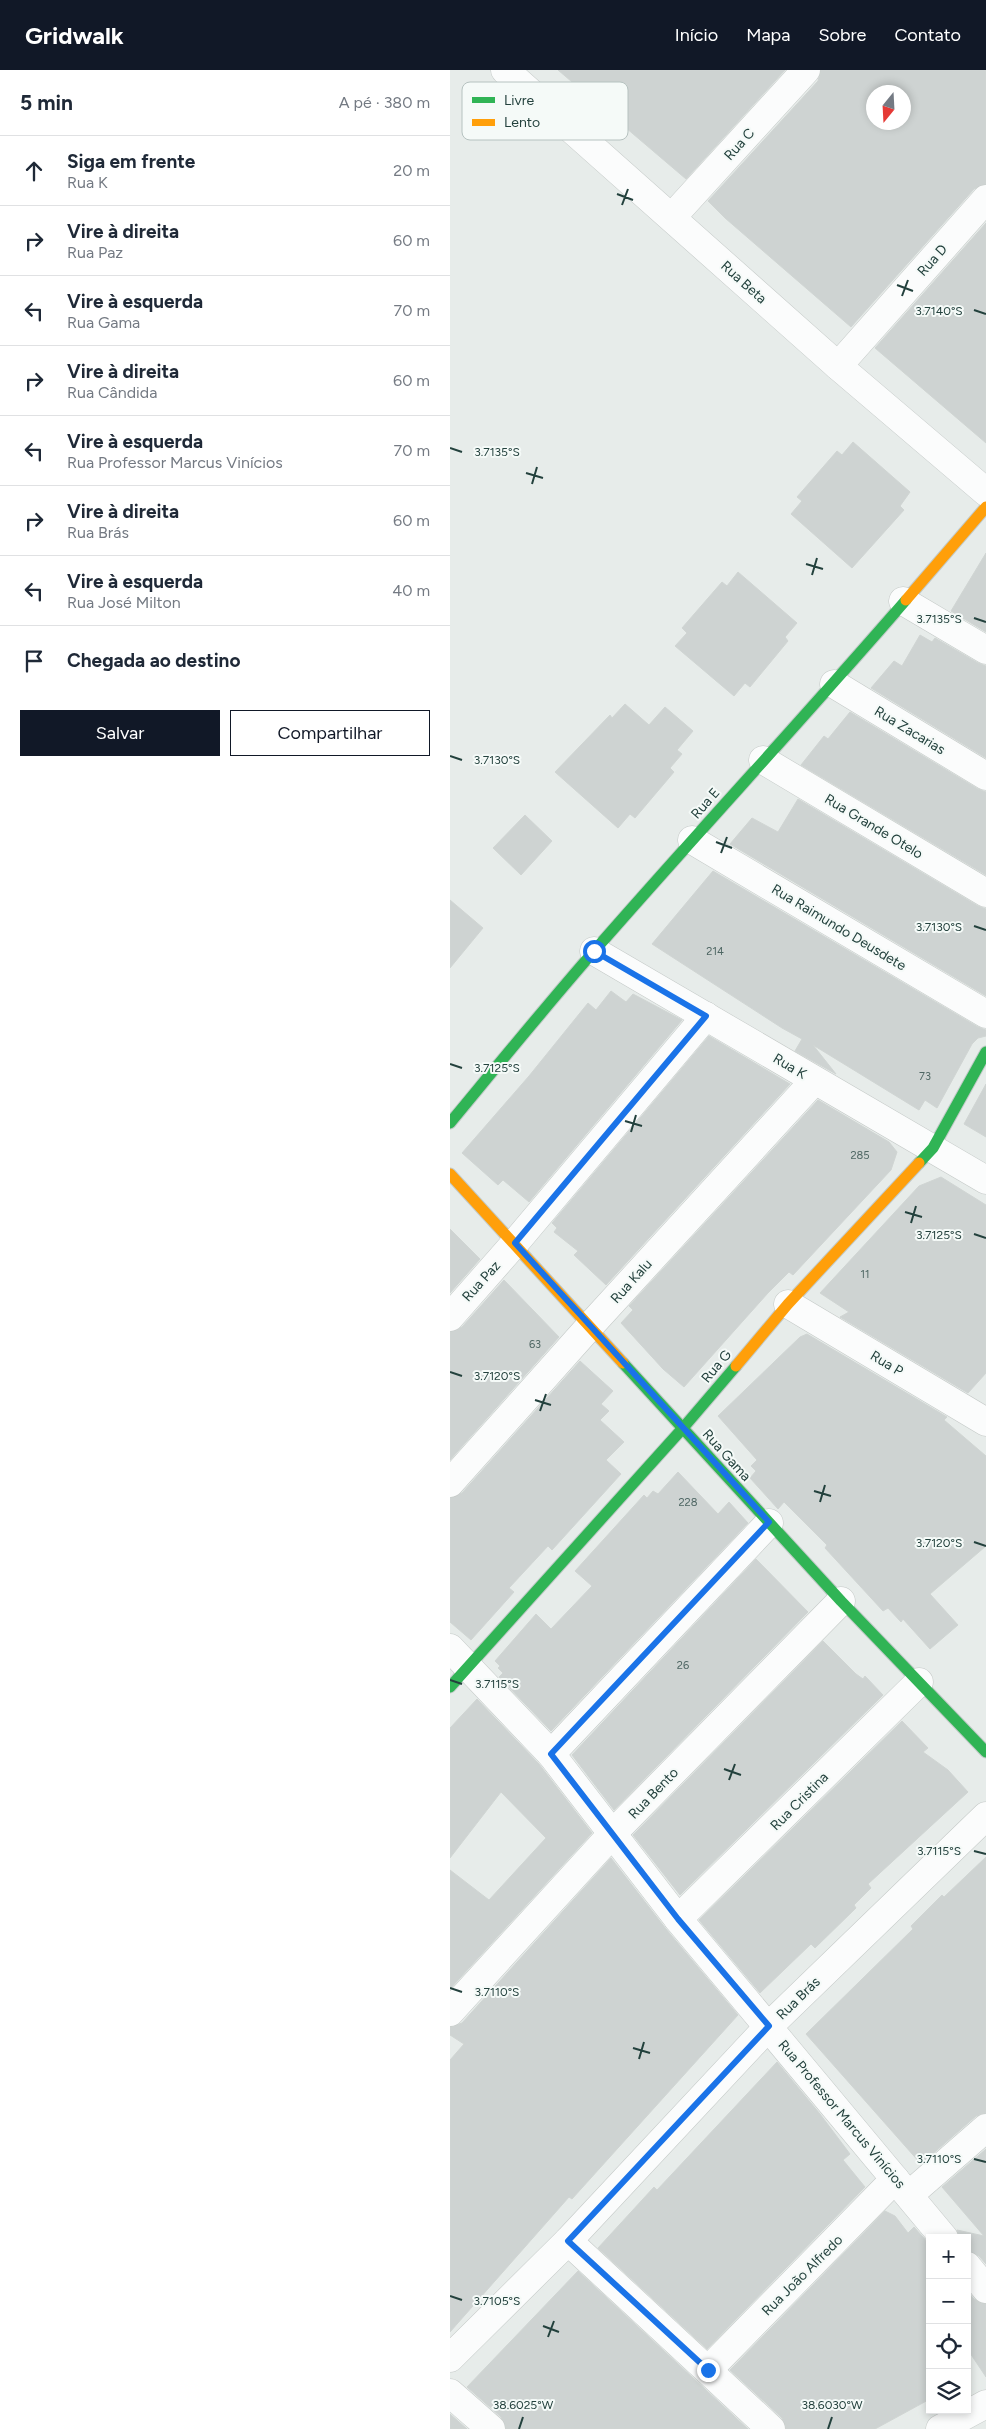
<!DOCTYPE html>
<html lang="pt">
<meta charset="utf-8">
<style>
body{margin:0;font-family:Figtree,sans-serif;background:#f2f2f3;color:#1f2937}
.controls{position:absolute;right:15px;bottom:15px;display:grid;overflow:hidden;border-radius:0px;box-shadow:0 2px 8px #0003}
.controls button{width:45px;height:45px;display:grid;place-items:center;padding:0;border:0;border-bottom:1px solid #e0e1e3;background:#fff;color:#1f2937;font:25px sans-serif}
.compass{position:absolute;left:416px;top:15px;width:45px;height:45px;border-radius:50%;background:#fff;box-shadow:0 2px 8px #0003;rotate:198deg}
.stop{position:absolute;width:15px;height:15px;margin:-11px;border:4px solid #1a73e8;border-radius:50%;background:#fff}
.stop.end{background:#1a73e8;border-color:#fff;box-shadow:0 1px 5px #0008}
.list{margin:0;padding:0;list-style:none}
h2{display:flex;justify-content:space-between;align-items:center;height:65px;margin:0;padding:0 20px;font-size:21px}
h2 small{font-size:16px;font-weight:400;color:#747a83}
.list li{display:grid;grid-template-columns:32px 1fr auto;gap:15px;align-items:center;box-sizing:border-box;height:70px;padding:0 20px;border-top:1px solid #e0e1e3}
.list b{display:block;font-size:19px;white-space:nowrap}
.list p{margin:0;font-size:16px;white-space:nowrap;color:#747a83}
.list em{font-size:16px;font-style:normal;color:#747a83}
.actions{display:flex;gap:10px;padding:15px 20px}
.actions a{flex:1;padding:11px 0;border:1px solid #111827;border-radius:0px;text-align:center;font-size:18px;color:#111827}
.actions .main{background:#111827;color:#fff}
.icon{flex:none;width:28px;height:28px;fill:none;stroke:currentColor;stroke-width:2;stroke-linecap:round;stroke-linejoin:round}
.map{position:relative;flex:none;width:536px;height:2359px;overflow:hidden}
header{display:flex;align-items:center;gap:30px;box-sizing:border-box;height:70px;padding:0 25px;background:#111827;color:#fff}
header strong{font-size:24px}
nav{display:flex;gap:28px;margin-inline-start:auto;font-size:18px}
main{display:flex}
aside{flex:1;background:#fff}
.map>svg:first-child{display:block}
.building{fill:#ced3d2;stroke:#d0d5d3;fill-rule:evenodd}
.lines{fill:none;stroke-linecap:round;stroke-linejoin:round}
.street-casing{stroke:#c4c9c7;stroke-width:29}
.fast-casing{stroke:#c2cac8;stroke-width:13}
.slow-casing{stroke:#c2cac8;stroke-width:13}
.street{stroke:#fbfcfc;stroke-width:28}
.fast{stroke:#30b455;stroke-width:11}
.slow{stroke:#ff9f0a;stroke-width:11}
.route{stroke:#1a73e8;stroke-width:6}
.ticks{fill:none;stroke:#23413d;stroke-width:2}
.labels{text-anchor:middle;stroke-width:4;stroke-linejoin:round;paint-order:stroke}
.number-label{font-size:11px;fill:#4e6663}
.street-label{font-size:14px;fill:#23413d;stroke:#f5faf8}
.key{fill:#f5faf8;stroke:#b6c2c0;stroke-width:1}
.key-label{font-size:14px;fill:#23413d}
.ticks-label{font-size:12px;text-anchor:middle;fill:#23413d;stroke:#f5faf8;stroke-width:4;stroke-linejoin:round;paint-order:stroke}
</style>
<header>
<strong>Gridwalk</strong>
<nav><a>Início</a><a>Mapa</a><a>Sobre</a><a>Contato</a></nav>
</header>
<main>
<aside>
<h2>5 min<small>A pé · 380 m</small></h2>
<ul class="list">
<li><svg class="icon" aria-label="ahead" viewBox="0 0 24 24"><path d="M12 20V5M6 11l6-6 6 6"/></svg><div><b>Siga em frente</b><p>Rua K</p></div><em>20 m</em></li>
<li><svg class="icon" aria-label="right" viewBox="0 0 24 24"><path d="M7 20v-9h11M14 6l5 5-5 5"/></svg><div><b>Vire à direita</b><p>Rua Paz</p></div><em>60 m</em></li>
<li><svg class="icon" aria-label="left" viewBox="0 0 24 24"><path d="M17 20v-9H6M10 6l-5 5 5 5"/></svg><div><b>Vire à esquerda</b><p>Rua Gama</p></div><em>70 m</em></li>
<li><svg class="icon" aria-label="right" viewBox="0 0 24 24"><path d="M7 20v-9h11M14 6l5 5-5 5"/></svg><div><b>Vire à direita</b><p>Rua Cândida</p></div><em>60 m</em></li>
<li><svg class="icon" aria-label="left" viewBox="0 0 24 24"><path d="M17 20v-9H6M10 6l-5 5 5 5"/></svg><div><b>Vire à esquerda</b><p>Rua Professor Marcus Vinícios</p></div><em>70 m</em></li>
<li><svg class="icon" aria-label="right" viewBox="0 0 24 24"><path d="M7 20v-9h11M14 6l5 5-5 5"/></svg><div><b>Vire à direita</b><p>Rua Brás</p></div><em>60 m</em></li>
<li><svg class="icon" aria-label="left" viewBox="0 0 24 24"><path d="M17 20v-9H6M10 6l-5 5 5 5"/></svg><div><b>Vire à esquerda</b><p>Rua José Milton</p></div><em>40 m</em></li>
<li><svg class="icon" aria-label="arrive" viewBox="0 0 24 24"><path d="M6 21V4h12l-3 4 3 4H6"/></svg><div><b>Chegada ao destino</b></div></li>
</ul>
<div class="actions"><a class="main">Salvar</a><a>Compartilhar</a></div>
</aside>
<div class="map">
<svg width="536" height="2359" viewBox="0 0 536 2359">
<rect width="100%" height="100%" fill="#e7ecea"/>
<g class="building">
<path d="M108,0H335L236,109Z"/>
<path d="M371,0H536V114L524,119L401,257L275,148L258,131L368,11ZM424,22H454V52H424Z"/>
<path d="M536,153V373L425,278Z"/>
<path d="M403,372L460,422L450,436L454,440L402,498L341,444L352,431L347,427L387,381L392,385Z"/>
<path d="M536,483V562L501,541Z"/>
<path d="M288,502L347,553L335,567L338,571L300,617L295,613L284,626L225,576L237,563L232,558L272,512L277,516Z"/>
<path d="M470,565L482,572L485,568L528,593L536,596V688L421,618L444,591L452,596Z"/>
<path d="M175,634L199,655L215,637L243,661L227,680L232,684L220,698L224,702L185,748L180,744L168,758L105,702L160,645L162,648Z"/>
<path d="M400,642L528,719L536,722V805L351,695L374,666L378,669Z"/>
<path d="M348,729L528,836L536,839V926L280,774L302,748L328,762Z"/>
<path d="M75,745L102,771L71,805L43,778Z"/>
<path d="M263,801L528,957L536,960V966L528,968L522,974L487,1038L475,1030L469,1040L363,975L386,1004L345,981L352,969L332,958L202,874Z"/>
<path d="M0,830L33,858L0,898Z"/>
<path d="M161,921L176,932L183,924L232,950L79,1132L53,1110L48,1115L12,1083L79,1006L138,933L146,940Z"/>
<path d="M259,966L340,1014L156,1215L124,1185L128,1181L104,1162L107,1158L102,1153Z"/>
<path d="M536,1014V1067L514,1054Z"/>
<path d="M368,1030L439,1072L447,1082L441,1100L343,1205L339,1202L318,1223L234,1317L213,1299L171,1253L183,1240L179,1236Z"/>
<path d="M491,1107L536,1135V1303L518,1323L390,1247L399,1242L370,1223L469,1116Z"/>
<path d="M0,1159L30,1189L0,1223Z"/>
<path d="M54,1210L109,1267L0,1390V1262L12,1257Z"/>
<path d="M357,1264L497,1347L494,1350L536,1386V1476L480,1524L508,1555L480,1579L453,1549L451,1552L438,1538L433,1541L375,1478L377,1475L334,1432L328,1439L300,1408L306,1401L301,1396L307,1390L268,1346L350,1267Z"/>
<path d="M130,1291L163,1321L151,1334L159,1341L150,1350L174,1372L156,1390L171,1404L102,1480L98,1476L59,1518L64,1522L21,1570L0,1552V1428L12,1423Z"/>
<path d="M228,1402L268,1444L279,1432L298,1453L101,1661L49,1607L53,1603L48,1598L50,1596L45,1591L86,1544L101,1559L142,1516L125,1501L194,1425L197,1428L203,1421L208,1424Z"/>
<path d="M306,1489L358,1542L164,1740L122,1685Z"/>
<path d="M373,1571L406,1604L413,1609L415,1606L433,1625L230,1825L183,1765Z"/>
<path d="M27,1629L89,1694L142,1763L0,1919V1800L39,1830L96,1768L51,1722L0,1788V1658Z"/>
<path d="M452,1651L478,1678L473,1682L498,1700L518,1722L418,1814L421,1818L404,1835L406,1838L365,1878L361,1874L310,1923L249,1850Z"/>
<path d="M536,1787V2043L526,2046L471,2094L356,1964L463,1859L461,1856L492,1825L494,1827Z"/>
<path d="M161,1788L216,1859L288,1945L122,2129L119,2127L0,2262V1990L14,1974L0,1965V1957L12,1953Z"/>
<path d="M327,1992L370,2044L400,2084L393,2090L415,2117L257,2279L148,2178L204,2117L207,2120Z"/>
<path d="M536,2079V2194L529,2186L517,2181V2168H509L507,2160L534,2166L492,2117Z"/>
<path d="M435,2141L445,2146L458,2163L464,2157L480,2175V2329L425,2359H336L332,2348L280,2300Z"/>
<path d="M128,2201L298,2359H56L51,2347L17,2317Z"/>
<path d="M517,2221L524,2229L536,2234V2307L518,2280L517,2281Z"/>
<path d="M0,2344L17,2359H0Z"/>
</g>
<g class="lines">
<g class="street-casing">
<g id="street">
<path d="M55,0L388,296L536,422"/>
<path d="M222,147L356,0"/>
<path d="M388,296L536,129"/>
<path d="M453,531L536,580"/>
<path d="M384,614L536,706"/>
<path d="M313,690L536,823"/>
<path d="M242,770L536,944"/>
<path d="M144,881L536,1110"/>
<path d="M338,1234L536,1352"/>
<path d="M0,1247L65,1173L256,946"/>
<path d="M0,1413L140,1256L364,1011"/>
<path d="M0,1578L101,1684L228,1849L494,2168"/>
<path d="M101,1684L319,1453"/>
<path d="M228,1849L469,1612"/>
<path d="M0,1942L163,1763L391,1531"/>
<path d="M459,2125L536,2058"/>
<path d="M118,2171L321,2359"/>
<path d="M517,2196L536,2219"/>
<path d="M0,2288L118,2171L319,1956L536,1746"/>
<path d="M258,2300L445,2109"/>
<path d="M0,2323L41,2359"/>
<path d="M490,2359L536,2334"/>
</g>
</g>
<g class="fast-casing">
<g id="fast">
<path d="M0,1053C48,995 96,936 145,880C248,762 354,648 456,530"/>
<path d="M469,1093L483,1078L536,982"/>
<path d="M173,1293L391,1531L536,1682"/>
<path d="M0,1617L233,1358L286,1296"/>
</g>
</g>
<g class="slow-casing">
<g id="slow">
<path d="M456,530L536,437"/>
<path d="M0,1104L173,1293"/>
<path d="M286,1296L338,1234L469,1093"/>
</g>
</g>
<use href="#street" class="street"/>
<use href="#fast" class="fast"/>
<use href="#slow" class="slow"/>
</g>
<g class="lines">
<path class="route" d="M144,881L256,946L65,1173L319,1452L101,1684L228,1849L319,1956L118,2171L258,2300"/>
</g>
<path class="ticks" d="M167,124L183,130M172,135L178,119M447,215L463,221M452,226L458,210M524,240L536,244M0,378L12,382M76,403L93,408M82,414L87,397M356,494L373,499M362,505L367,488M524,548L536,552M0,686L12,690M266,772L282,778M271,783L277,767M524,856L536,860M0,994L12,998M175,1051L192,1056M181,1062L186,1045M455,1142L472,1147M461,1153L466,1136M524,1164L536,1168M0,1302L12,1306M85,1330L101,1335M90,1341L96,1324M364,1421L381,1426M370,1432L375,1415M524,1472L536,1476M0,1610L12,1614M274,1699L291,1705M279,1710L285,1694M524,1781L536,1784M0,1918L12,1922M183,1978L200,1983M189,1989L194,1972M524,2089L536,2092M0,2226L12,2230M93,2256L109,2262M98,2267L104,2251M69,2359L73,2347M378,2359L382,2347"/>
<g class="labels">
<g class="number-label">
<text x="265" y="885">214</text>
<text x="475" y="1010">73</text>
<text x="410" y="1089">285</text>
<text x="415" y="1208">11</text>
<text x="85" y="1278">63</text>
<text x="238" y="1436">228</text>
<text x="233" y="1599">26</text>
</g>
<g class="street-label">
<text transform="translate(289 74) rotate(-48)" y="5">Rua C</text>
<text transform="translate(482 190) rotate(-48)" y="5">Rua D</text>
<text transform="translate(294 212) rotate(42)" y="5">Rua Beta</text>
<text transform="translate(460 660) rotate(31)" y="5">Rua Zacarias</text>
<text transform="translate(255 733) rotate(-49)" y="5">Rua E</text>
<text transform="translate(424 756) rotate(31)" y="5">Rua Grande Otelo</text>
<text transform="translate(389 857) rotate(31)" y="5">Rua Raimundo Deusdete</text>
<text transform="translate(340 996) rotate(31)" y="5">Rua K</text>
<text transform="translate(31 1211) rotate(-48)" y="5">Rua Paz</text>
<text transform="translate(181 1211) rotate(-48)" y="5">Rua Kalu</text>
<text transform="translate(437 1293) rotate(31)" y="5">Rua P</text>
<text transform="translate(266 1296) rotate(-50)" y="5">Rua G</text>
<text transform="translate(277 1385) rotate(48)" y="5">Rua Gama</text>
<text transform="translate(203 1723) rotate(-46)" y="5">Rua Bento</text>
<text transform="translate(349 1731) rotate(-45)" y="5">Rua Cristina</text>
<text transform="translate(348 1928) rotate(-44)" y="5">Rua Brás</text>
<text transform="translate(392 2044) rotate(50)" y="5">Rua Professor Marcus Vinícios</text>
<text transform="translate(352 2205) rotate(-45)" y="5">Rua João Alfredo</text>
</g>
</g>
<rect x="12" y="12" width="166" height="58" rx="8" class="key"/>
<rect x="22" y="27" width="23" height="6" fill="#30b455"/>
<rect x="22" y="49" width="23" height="7" fill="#ff9f0a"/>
<g class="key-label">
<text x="54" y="35">Livre</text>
<text x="54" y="57">Lento</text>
</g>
<g class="ticks-label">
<text x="489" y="245">3.7140°S</text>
<text x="47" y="386">3.7135°S</text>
<text x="489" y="553">3.7135°S</text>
<text x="47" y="694">3.7130°S</text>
<text x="489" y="861">3.7130°S</text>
<text x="47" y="1002">3.7125°S</text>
<text x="489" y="1169">3.7125°S</text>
<text x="47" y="1310">3.7120°S</text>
<text x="489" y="1477">3.7120°S</text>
<text x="47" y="1618">3.7115°S</text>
<text x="489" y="1785">3.7115°S</text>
<text x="47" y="1926">3.7110°S</text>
<text x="489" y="2093">3.7110°S</text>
<text x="47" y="2235">3.7105°S</text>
<text x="73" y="2339">38.6025°W</text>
<text x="382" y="2339">38.6030°W</text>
</g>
</svg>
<div class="controls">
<button>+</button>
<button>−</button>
<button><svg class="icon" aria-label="locate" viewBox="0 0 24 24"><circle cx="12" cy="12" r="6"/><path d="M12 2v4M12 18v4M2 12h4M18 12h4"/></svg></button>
<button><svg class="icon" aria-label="layers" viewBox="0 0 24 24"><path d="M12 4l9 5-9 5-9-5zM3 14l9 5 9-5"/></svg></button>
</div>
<svg class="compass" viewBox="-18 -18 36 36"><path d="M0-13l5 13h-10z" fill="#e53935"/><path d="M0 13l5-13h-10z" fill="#747a83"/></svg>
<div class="stop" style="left:144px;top:881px"></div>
<div class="stop end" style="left:258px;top:2300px"></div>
</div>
</main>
